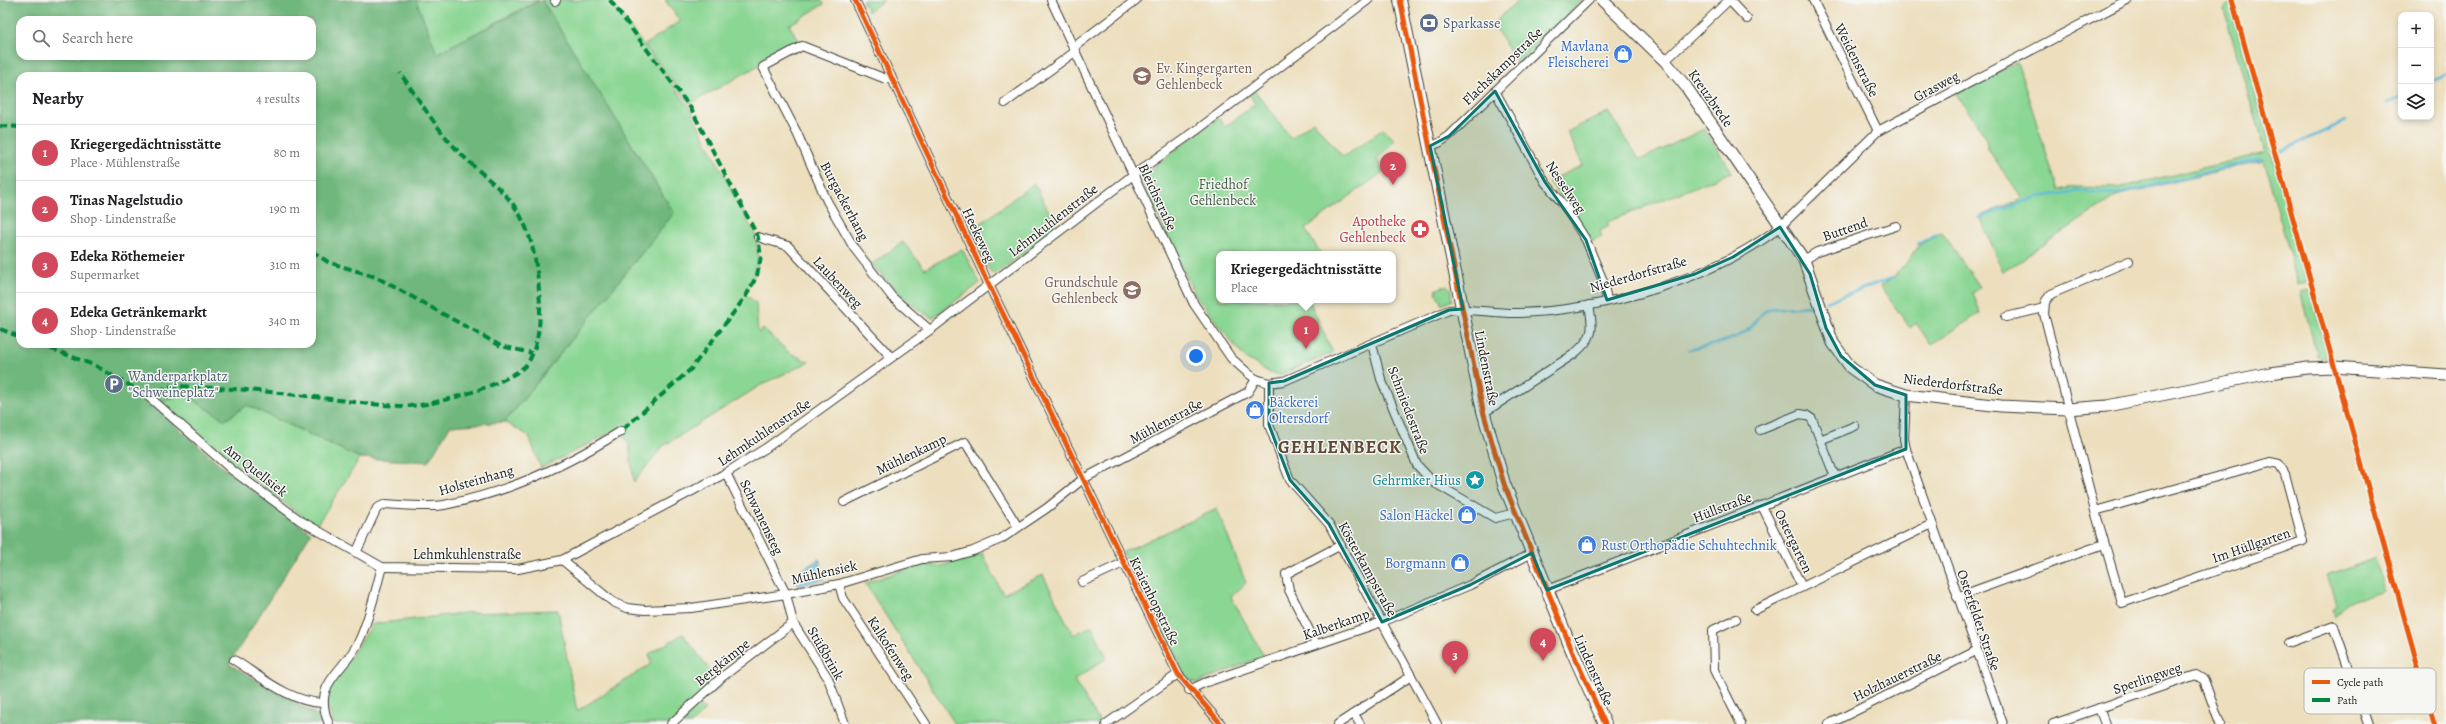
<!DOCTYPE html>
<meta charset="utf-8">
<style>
body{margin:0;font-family:Alegreya,serif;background:#f6f6f6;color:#202124}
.controls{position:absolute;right:12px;top:12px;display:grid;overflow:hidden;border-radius:8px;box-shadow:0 2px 6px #0003}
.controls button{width:36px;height:36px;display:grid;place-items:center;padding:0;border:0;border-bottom:1px solid #e0e0e0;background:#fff;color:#202124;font:20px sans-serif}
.you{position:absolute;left:1196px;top:356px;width:14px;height:14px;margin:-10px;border:3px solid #fff;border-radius:50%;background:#1a73e8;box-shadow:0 0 0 6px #1a73e833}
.badge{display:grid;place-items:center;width:26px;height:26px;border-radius:50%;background:#d1495b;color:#fff;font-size:13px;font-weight:700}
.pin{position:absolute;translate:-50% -33px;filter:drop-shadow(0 1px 2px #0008)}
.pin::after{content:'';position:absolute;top:21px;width:14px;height:12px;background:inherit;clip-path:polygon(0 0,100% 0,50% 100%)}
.popup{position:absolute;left:1216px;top:251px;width:180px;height:52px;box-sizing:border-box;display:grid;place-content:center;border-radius:8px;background:#fff;filter:drop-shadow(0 1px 3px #0005);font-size:13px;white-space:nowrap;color:#757577}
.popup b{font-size:15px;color:#202124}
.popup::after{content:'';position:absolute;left:50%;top:100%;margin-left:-8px;border:8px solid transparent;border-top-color:#fff}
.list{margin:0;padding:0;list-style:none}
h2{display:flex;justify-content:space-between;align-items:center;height:52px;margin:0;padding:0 16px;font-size:17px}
h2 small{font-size:13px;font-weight:400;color:#757577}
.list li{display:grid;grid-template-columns:26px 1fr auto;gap:12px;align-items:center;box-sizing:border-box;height:56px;padding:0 16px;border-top:1px solid #e0e0e0}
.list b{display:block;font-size:15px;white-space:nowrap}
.list p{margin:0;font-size:13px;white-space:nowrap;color:#757577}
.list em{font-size:13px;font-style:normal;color:#757577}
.icon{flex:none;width:22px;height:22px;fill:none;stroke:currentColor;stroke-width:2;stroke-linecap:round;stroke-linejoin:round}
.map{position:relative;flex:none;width:2446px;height:724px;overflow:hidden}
.search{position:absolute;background:#fff;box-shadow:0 2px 6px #0003;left:16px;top:16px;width:300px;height:44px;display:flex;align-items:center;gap:10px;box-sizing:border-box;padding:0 14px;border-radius:12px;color:#757577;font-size:15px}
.panel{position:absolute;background:#fff;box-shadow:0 2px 6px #0003;left:16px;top:72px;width:300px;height:276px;border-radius:12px}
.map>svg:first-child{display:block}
.green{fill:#8ad693;stroke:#537958}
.forest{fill:#6fb77d;stroke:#466a4c;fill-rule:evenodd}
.water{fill:#5cb9da;stroke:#3c6a7b}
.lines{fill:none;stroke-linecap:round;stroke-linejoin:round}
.stream{stroke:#5cb9da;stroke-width:2.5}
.street-casing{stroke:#3b3934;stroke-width:10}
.secondary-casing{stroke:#3b3934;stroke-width:13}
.primary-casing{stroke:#3b3934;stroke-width:14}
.street{stroke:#fff;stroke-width:8}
.secondary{stroke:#fff;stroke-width:11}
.primary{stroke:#fff;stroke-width:12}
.quiet{stroke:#00873e;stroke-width:4;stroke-dasharray:8 4;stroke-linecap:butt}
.cycleway-casing{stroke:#f6f6f2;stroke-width:8}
.cycleway{stroke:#e8590c;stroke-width:5}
.marked{fill:#0f766e;fill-opacity:0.2;stroke:#0f766e;stroke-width:3;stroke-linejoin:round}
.labels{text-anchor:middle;stroke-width:3;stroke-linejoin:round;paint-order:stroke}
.service-label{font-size:14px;fill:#4e5e75;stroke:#f6f6f2;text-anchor:start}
.shop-label{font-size:14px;fill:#366cbe;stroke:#f6f6f2;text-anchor:end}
.street-label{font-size:14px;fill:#1c1c1c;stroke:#f6f6f2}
.education-label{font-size:14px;fill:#785e54;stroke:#f6f6f2;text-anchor:start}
.park-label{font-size:14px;fill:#425d46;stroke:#f6f6f2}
.health-label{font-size:14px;fill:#be3a42;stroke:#f6f6f2;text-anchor:end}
.culture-label{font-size:14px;fill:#0d838f;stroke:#f6f6f2;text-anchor:end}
.district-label{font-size:18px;font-weight:bold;letter-spacing:1px;fill:#614935;stroke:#f6f6f2}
.key{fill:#f6f6f2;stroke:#b5b5b2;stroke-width:1}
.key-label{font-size:11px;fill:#1c1c1c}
</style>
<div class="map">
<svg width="2446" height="724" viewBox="0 0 2446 724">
<rect width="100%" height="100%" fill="#f6f6f2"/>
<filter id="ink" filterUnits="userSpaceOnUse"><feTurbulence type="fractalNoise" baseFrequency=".025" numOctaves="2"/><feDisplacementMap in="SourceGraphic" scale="8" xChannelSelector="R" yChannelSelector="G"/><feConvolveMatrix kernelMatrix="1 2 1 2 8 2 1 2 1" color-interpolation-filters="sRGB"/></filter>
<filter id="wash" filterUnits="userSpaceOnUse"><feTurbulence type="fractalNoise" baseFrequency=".012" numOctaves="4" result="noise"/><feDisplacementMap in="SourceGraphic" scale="16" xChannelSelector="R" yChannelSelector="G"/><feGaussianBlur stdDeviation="0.9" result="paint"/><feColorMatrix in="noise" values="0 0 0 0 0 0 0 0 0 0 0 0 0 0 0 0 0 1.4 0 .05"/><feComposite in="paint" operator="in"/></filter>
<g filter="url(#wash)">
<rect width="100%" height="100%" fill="#eddfbe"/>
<g class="green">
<path d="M416,0H539L436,54Z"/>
<path d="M542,0H610L689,107L756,237C760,262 758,272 745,294L756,303L758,333L763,329L790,353L809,362L761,385L663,446L634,482L629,445L620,428L541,468L529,436L505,422L674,213Z"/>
<path d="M665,0H821L824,4L789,25L800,42L690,104L645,45L680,21Z"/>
<path d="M862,0H884L868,12Z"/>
<path d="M1518,0H1582L1520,62L1515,60L1493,24Z"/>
<path d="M2230,3L2307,283L2298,285L2264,160L2116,196L2003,272L1980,216L2022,199L1988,149L1985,135L1956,94L2017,62L2058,190L2075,187L2118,188L2265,153L2224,10Z"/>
<path d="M1255,91L1291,138L1313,121L1343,157L1383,129L1395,140L1377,159L1383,172L1305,229L1321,254H1219V300H1309L1333,353L1279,375L1270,373L1244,357L1195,295L1142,182L1144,174L1218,118L1225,127L1255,104L1250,95Z"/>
<path d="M1608,112L1640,160L1704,129L1732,172L1607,222L1609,226L1600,231L1602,237L1590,242L1549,181L1583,165L1567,132Z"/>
<path d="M1034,183L1058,229L998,272L991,273L971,231Z"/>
<path d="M1942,232L1980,287L1973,293L1980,313L1931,345L1916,323L1910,328L1880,286L1892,279L1911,258L1919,245Z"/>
<path d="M903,242L925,269L962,249L980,283L932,318C907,303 890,286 872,264Z"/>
<path d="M1447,285L1450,288L1452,300L1442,305L1435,290Z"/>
<path d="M2310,290L2327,353L2325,357L2318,358L2300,292Z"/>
<path d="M183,393L225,420L247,405L360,458L316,526L235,467L161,402Z"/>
<path d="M1217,509L1246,583L1231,597L1264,656L1197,683L1187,679L1123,552Z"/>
<path d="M982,553L1003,594L1043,575L1073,635L1092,626L1107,658L1074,680L1101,724H955L865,583L922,564L941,566Z"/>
<path d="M2375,558L2384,590L2348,602L2335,616L2333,610L2337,605L2327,576Z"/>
<path d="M558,610L577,711L651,664L649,654L683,634L722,686L697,704L705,710L691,724H334L326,702L333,682L373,624L465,613Z"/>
</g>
<path class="forest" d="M0,0H416L437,53L542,0L674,213L505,422L450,426L428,462L360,458L247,405L225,420L183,393L162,402L156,409L231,474L311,533L229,664L320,717L324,724H0ZM20,20H312V56H20ZM20,76H312V344H20Z"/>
<path class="water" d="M819,559L825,579L798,586L794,575Z"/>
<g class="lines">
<g class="stream">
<path d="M2431,81L2446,74"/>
<path d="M2386,103L2401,96"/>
<path d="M2282,151L2346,121"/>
<path d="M1979,218L2037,197L2080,191L2119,194L2261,159"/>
<path d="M1918,244L1938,233"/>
<path d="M1826,302L1892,278"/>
<path d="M1689,350C1708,345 1731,342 1747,331C1756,325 1758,314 1768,309L1811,306"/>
</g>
</g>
</g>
<g filter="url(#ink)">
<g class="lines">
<g class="street-casing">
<g id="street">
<path d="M855,0L989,285L1178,674L1221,724"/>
<path d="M1051,0L1194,304L1231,358L1249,374L1256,379L1269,383L1284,381L1449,310C1472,308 1495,314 1519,313C1604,310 1712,280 1780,227L1878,131L2127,0"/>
<path d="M1729,0L1747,19"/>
<path d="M1813,0L1878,131"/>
<path d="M555,1L556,0"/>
<path d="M1074,47L1136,0"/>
<path d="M1665,61L1729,0"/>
<path d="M891,76L886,79L802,46L763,67L797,133L827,201L854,248L892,297L930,330"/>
<path d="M1495,91L1545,182L1563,204L1586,240L1603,281L1607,300"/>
<path d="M1005,103L1076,51"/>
<path d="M1430,146L1439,143L1449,136L1589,0"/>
<path d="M758,237L788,246L891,357"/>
<path d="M1804,260L1817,252L1896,226"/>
<path d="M2006,317L2044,308"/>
<path d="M1372,344L1381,379L1417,465L1433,482L1495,518L1515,513"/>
<path d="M1269,383V425L1290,480L1329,524L1437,724"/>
<path d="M1906,395L1904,439L1906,449L2003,724"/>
<path d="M148,396L232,470L301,521L382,567L518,569L562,560L726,473L766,448L930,330L1133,175L1197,130L1368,0"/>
<path d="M1483,411L1488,410L1574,354C1594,337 1594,330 1589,305"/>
<path d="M1760,430L1800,414L1806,415L1812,419L1835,477"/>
<path d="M1820,440L1855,426"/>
<path d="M726,473L786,594L793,623L828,678L845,724"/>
<path d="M844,502L965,442L1018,527"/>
<path d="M1762,506L1802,587"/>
<path d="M2095,511L2270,462L2279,464L2285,474L2303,541L2122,603L2095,511L2044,314L2045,302L2051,294L2129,261"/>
<path d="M356,553L377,508L386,504C405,505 425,508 444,505C506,493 568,465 621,431"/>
<path d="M562,560L613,602L627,608L645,610L691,608L786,594L839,584L922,559L952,557L973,551L1001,539L1047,508L1083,479L1248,392L1256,379"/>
<path d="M1082,582L1123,563"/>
<path d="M839,584L843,598L926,724"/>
<path d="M1547,590L1906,449"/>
<path d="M1957,597L2104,544"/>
<path d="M1755,610L1932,524"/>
<path d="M1736,619L1713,630L1714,670L1741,724"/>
<path d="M2288,643L2334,626L2368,724"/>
<path d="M1316,644L1289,590L1286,574L1341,545"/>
<path d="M234,660C260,676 290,702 322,703"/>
<path d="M1189,690L1204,683L1382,622L1470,585L1532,553"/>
<path d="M2099,708L2105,724"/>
<path d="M2309,708L2357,691"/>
<path d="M1354,714L1360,724"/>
<path d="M329,724C311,682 344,673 359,641C370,617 375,592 382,567"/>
<path d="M671,724L722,677L793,623"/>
<path d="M1106,724L1178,674"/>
<path d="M1338,724L1411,676"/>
<path d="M1829,724L1976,651"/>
<path d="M2053,724L2196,675L2204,680L2220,724"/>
</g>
</g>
<g class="secondary-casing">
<path id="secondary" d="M1602,0L1665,61L1687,88L1804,260L1833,343L1851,368L1875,385L1906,395L2001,406L2068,409L2107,406L2270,373L2308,368L2334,367L2446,375"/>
</g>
<g class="primary-casing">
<path id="primary" d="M1400,0L1483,411L1504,484L1574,655L1605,724"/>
</g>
<use href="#street" class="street"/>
<use href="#secondary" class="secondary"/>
<use href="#primary" class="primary"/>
<g class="quiet">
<path d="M610,0L690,107L758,237L761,257L757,275L746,296L691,369L621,431"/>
<path d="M0,126L20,127"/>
<path d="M312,251L328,262L376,277L501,346L532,353"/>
<path d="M0,329L20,337"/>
<path d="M39,344L96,366L148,396L167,387L178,386C218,388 258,390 297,395C335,399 372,406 409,406C433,406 518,382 529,361C538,344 540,325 540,307C539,280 535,245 523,221C510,193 485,178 464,157C439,133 420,101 400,73"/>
</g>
<g class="cycleway-casing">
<g id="cycleway">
<path d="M855,0L989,285L1178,674L1221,724"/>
<path d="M1400,0L1483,411L1504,484L1574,655L1605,724"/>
<path d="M2232,0L2434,724"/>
</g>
</g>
<use href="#cycleway" class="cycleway"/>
</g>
</g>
<path class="marked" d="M1495,91L1545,182L1586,240L1607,300L1695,274L1733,257L1780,227L1810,274L1826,328L1841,356L1875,385L1906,395V449L1547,590L1532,553L1470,585L1382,622L1329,524L1290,480L1269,425V383L1284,381L1449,310L1463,309L1430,146L1449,136Z"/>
<defs>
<g id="bank-disc" transform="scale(1)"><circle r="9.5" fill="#5c6f8a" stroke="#f6f6f2"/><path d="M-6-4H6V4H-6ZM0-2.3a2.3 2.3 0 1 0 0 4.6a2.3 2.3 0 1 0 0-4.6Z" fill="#fff"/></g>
<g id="shop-disc" transform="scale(1)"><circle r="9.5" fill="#3f7fe0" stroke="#f6f6f2"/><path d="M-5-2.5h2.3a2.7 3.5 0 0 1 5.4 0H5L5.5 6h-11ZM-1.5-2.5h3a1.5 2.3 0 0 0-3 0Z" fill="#fff"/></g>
<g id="school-disc" transform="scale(1)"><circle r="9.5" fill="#8d6e63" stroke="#f6f6f2"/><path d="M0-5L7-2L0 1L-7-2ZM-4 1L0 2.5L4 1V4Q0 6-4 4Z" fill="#fff"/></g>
<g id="pharmacy-disc" transform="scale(1)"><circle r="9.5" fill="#e0444e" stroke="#f6f6f2"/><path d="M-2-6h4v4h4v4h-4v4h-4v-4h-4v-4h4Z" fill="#fff"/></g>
<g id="parking-disc" transform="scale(1)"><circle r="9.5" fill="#5c6f8a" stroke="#f6f6f2"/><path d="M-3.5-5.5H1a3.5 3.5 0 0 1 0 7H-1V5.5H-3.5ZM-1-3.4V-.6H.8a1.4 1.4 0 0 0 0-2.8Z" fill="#fff"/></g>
<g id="sight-disc" transform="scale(1)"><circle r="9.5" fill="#0f9aa8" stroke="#f6f6f2"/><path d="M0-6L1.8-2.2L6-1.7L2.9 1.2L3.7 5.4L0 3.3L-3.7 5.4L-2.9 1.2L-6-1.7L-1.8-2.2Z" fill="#fff"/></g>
</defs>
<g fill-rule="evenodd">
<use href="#bank-disc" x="1429" y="23"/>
<use href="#shop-disc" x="1623" y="54"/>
<use href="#school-disc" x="1142" y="76"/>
<use href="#pharmacy-disc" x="1420" y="229"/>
<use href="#school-disc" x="1132" y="290"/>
<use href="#parking-disc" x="114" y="384"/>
<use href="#shop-disc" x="1255" y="410"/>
<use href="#sight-disc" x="1475" y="480"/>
<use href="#shop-disc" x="1467" y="515"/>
<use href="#shop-disc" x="1587" y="545"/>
<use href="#shop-disc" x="1460" y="563"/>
</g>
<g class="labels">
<g class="service-label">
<text x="1443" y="28">Sparkasse</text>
<text x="128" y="381">Wanderparkplatz<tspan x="128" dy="16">"Schweineplatz"</tspan></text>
</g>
<g class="shop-label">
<text x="1609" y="51">Mavlana<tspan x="1609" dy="16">Fleischerei</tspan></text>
<text x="1269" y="407" text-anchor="start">Bäckerei<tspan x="1269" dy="16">Oltersdorf</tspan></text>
<text x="1453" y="520">Salon Häckel</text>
<text x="1601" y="550" text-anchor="start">Rust Orthopädie Schuhtechnik</text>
<text x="1446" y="568">Borgmann</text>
</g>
<g class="street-label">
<text transform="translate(1857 60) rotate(63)" y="5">Weidenstraße</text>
<text transform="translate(1502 66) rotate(-44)" y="5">Flachskampstraße</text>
<text transform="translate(1936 86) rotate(-28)" y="5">Grasweg</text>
<text transform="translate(1711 98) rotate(55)" y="5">Kreuzbrede</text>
<text transform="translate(1566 187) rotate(56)" y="5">Nesselweg</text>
<text transform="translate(1158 197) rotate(65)" y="5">Bleichstraße</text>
<text transform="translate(845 201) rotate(62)" y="5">Burgackerhang</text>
<text transform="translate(1053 220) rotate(-38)" y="5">Lehmkuhlenstraße</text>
<text transform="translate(1845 229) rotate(-19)" y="5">Buttend</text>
<text transform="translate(979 235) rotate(65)" y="5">Heekeweg</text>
<text transform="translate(1638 274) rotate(-16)" y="5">Niederdorfstraße</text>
<text transform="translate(838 282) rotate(47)" y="5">Laubenweg</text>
<text transform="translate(1487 368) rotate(79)" y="5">Lindenstraße</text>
<text transform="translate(1953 384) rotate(7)" y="5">Niederdorfstraße</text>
<text transform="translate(1409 410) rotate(69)" y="5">Schmiedestraße</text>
<text transform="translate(1166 421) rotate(-28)" y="5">Mühlenstraße</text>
<text transform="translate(764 432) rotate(-34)" y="5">Lehmkuhlenstraße</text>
<text transform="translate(911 454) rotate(-26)" y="5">Mühlenkamp</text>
<text transform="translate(256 470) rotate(38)" y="5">Am Quellsiek</text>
<text transform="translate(476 480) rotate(-16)" y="5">Holsteinhang</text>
<text transform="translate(1722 507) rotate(-21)" y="5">Hüllstraße</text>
<text transform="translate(762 517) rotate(64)" y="5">Schwanensteg</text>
<text transform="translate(1794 541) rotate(64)" y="5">Ostergarten</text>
<text transform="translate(2251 545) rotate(-19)" y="5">Im Hüllgarten</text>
<text x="467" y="559">Lehmkuhlenstraße</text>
<text transform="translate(1368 569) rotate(61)" y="5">Kösterkampstraße</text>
<text transform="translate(824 572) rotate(-13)" y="5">Mühlensiek</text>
<text transform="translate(1155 601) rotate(64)" y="5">Kraienhopstraße</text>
<text transform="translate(1979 620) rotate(71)" y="5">Osterfelder Straße</text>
<text transform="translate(1336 624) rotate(-19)" y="5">Kalberkamp</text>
<text transform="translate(891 648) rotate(57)" y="5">Kalkofenweg</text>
<text transform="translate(826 653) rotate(60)" y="5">Stüßbrink</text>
<text transform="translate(722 662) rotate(-39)" y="5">Bergkämpe</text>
<text transform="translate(1594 670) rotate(66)" y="5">Lindenstraße</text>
<text transform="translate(1897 676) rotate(-26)" y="5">Holzhauerstraße</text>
<text transform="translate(2147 678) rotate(-19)" y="5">Sperlingweg</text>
</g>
<g class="education-label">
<text x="1156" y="73">Ev. Kingergarten<tspan x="1156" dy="16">Gehlenbeck</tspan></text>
<text x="1118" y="287" text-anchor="end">Grundschule<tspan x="1118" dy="16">Gehlenbeck</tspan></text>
</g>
<g class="park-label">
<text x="1223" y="189">Friedhof<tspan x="1223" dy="16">Gehlenbeck</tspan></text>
</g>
<g class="health-label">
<text x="1406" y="226">Apotheke<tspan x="1406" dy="16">Gehlenbeck</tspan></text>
</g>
<g class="culture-label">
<text x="1461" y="485">Gehrmker Hius</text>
</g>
<g class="district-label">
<text x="1340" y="453">GEHLENBECK</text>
</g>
</g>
<rect x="2304" y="668" width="132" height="46" rx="6" class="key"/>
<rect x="2312" y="680" width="18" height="4" fill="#e8590c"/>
<rect x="2312" y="698" width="18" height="4" fill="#00873e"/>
<g class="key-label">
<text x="2337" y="686">Cycle path</text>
<text x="2337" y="704">Path</text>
</g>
</svg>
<div class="controls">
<button>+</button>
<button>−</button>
<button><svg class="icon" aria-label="layers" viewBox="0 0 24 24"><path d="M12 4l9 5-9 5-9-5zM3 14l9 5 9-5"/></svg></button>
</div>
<div class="you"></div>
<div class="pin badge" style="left:1306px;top:349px">1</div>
<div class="popup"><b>Kriegergedächtnisstätte</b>Place</div>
<div class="pin badge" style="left:1393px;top:185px">2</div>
<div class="pin badge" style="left:1455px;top:674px">3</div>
<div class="pin badge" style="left:1543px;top:661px">4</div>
<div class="search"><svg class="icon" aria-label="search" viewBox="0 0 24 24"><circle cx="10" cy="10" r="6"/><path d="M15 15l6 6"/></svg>Search here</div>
<section class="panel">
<h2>Nearby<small>4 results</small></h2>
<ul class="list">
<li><span class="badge">1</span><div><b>Kriegergedächtnisstätte</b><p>Place · Mühlenstraße</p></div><em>80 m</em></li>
<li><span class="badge">2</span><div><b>Tinas Nagelstudio</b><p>Shop · Lindenstraße</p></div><em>190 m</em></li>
<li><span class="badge">3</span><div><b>Edeka Röthemeier</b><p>Supermarket</p></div><em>310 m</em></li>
<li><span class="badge">4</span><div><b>Edeka Getränkemarkt</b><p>Shop · Lindenstraße</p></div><em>340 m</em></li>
</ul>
</section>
</div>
